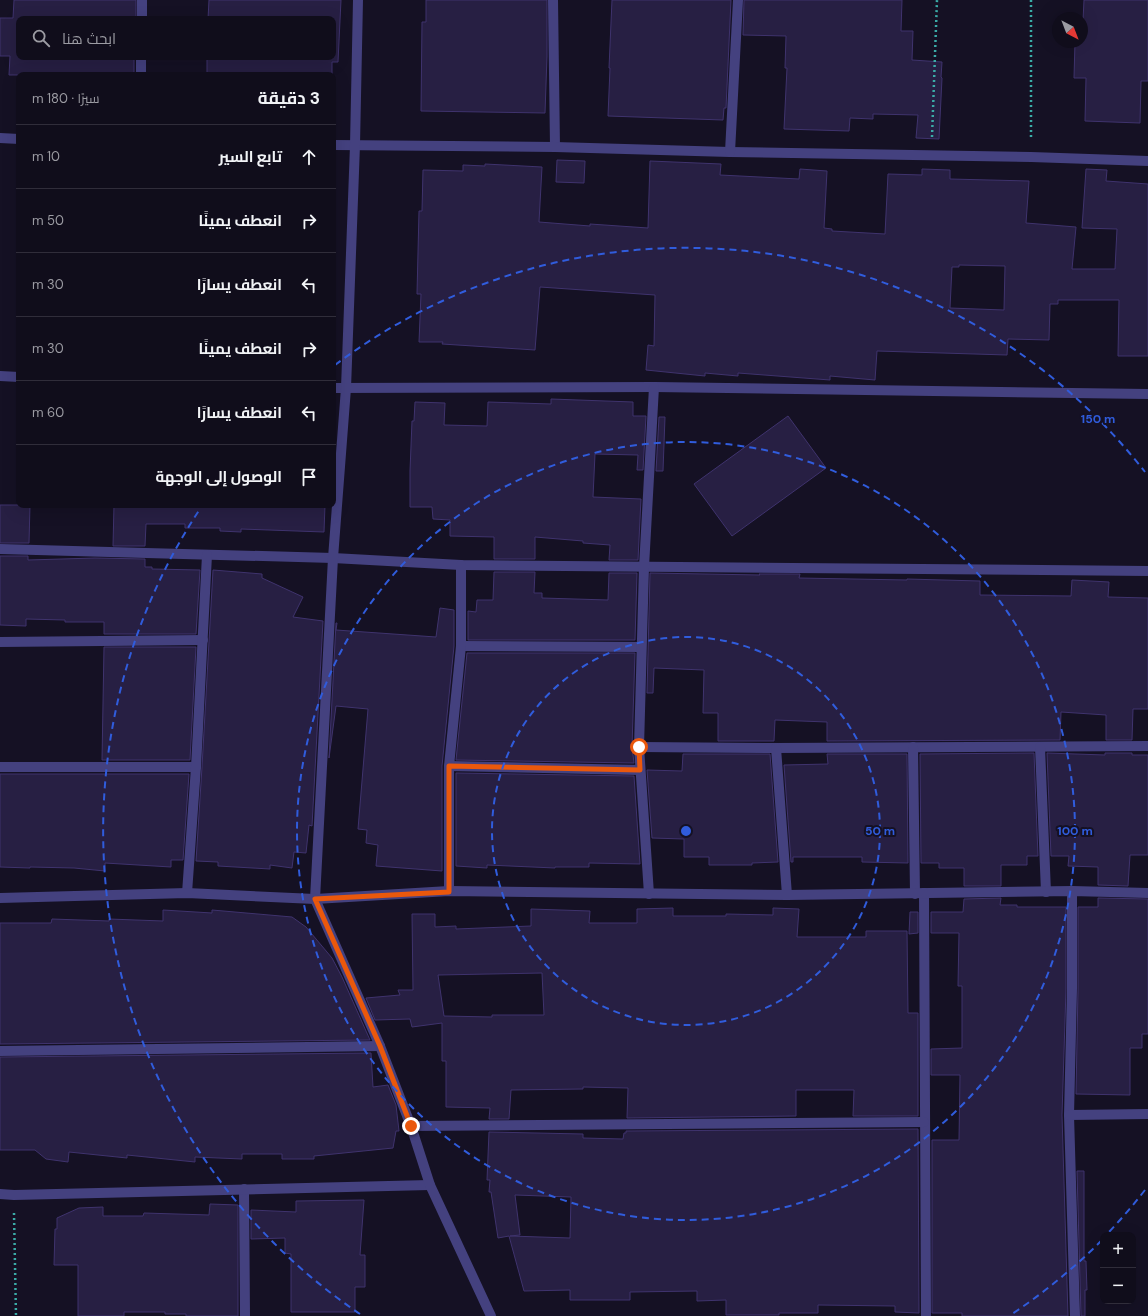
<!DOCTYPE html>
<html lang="ar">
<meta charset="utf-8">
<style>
body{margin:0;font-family:"DM Sans",Cairo,sans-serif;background:#1e1b28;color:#f1f3f6;direction:rtl}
.controls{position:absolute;right:12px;bottom:12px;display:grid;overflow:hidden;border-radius:8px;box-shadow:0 4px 16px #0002}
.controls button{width:36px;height:36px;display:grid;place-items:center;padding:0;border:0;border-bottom:1px solid #302d3a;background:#100d1b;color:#f1f3f6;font:20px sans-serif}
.compass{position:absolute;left:1052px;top:12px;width:36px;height:36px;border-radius:50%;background:#100d1b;box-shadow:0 4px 16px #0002;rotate:138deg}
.stop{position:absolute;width:12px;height:12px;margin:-9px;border:3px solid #ea580c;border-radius:50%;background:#fff}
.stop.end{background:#ea580c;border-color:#fff;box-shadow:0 1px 4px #0008}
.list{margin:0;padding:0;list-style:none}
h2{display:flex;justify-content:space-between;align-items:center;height:52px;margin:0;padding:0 16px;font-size:17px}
h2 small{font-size:13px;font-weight:400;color:#9c9ca3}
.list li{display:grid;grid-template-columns:26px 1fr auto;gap:12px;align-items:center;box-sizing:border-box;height:64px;padding:0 16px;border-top:1px solid #302d3a}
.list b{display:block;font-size:15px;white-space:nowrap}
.list em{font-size:13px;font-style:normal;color:#9c9ca3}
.icon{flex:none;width:22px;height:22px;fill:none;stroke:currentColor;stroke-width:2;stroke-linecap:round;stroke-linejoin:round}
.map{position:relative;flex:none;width:1148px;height:1316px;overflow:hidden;direction:ltr}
.search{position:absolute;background:#100d1b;box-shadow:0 4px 16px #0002;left:16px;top:16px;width:320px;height:44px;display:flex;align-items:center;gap:10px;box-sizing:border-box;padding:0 14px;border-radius:8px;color:#9c9ca3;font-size:15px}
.panel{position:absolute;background:#100d1b;box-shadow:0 4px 16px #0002;left:16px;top:72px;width:320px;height:436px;border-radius:8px;direction:rtl}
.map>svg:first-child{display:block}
.building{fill:#271f43;stroke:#3f336d;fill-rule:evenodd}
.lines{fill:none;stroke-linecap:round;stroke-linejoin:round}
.path{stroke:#3baca7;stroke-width:2.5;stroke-dasharray:2 3;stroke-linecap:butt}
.minor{stroke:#44417f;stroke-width:10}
.tertiary{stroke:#44417f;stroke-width:10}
.route{stroke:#ea580c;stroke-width:5}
.ring{fill:none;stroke:#305cdc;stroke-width:2;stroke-dasharray:7 5}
.centre{fill:#305cdc;stroke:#151124;stroke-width:2}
.ring-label{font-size:12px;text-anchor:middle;font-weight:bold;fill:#305cdc;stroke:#151124;stroke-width:4;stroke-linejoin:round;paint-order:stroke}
</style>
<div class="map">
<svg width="1148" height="1316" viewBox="0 0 1148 1316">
<rect width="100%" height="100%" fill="#151124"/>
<g class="building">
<path d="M14,0H136V19H19V57H134V74L9,75L10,56H0V18H13Z"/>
<path d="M209,0H341L338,62H332V75H207V57H333V19H208Z"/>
<path d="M426,0H547V56L545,113L421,111L422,22H426Z"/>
<path d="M612,0H731L726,108H724L723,120L608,116L610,68H609Z"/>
<path d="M744,0H902L901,31H913L912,60L942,62L941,77L942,78L939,139L916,138L918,115L873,114V119L850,118L849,131L784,129L787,68H785L786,36L743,35Z"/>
<path d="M1084,0H1148V81H1141L1140,123L1085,121L1086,78H1074L1075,42H1082Z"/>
<path d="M557,160L585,161L584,183L556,182Z"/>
<path d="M650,161L721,164L720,175L799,179L800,169L827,171L824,228L832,229V231L885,234L888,174L922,175V169L950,170V179L1029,181L1026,223L1076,227L1072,269H1115L1117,229L1082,228L1086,169L1107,170L1106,181L1148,184V356H1118L1119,300H1058V304H1050L1049,340L1008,339L1007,355L877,351L875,380L830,376V380L738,373V376L705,373V376L646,370L648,345L654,346L655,295L540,287L535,350L442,344L443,342H419L421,294H417L419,211H422L423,170L463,171V165L485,166V164L542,167L539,222L590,226V224L648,228ZM959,265L1005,266L1004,310L950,308L952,267H959Z"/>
<path d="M551,399L633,402V416H646L643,470H637L638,455L595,454L593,497L641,499L638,560H609L610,545L583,543V541L535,537V559H494V537L450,536V520L433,519L432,507H410V471L412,421H414L415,402L445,403L444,425L487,426L488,402L551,404Z"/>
<path d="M788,416L826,468L732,536L694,484Z"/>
<path d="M659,417H665L663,471H656Z"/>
<path d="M0,505H30L29,543H0Z"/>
<path d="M114,505H325L324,532L241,529V532L220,531V528H185V524H146L145,546H113Z"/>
<path d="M0,556H28V560L95,558L145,559V567H152V569L200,570L196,634H104V622H65V620L26,619V626L0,625Z"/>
<path d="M213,570L262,574V578L303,597L293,617L323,621L312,826L309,825L306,853L294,852L292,868L270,865V869L218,866V862L196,861L202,767Z"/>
<path d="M494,572H535L534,593H542V598L608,600L609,573H637L635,640H468V611L476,612L477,600H493Z"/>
<path d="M650,573L760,575L759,574H800L799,578L907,580V579L980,581V595L1071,596L1072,580L1109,582L1108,597L1148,598V709H1133L1132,740H1106V715L1061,712L1060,740L827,741V722L775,720L774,741H718V713H703L704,670L654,668L653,693H647Z"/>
<path d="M440,608L454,610V646L442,766V871L376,866L378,845L366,843L367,830L358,829L368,709L336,706L329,758L336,623H337L336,630L436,637Z"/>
<path d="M104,647H196L190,760H102Z"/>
<path d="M467,653H635L632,747L634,763L456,760Z"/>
<path d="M1034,753L1038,856H1027V865H1001V886H964V868H939V863H921L920,754Z"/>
<path d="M1047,753L1105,755V753H1132V755H1148V855H1130L1128,886L1098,885V867L1068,866L1069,856H1051Z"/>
<path d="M683,754H770L778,862L752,863V865H709V857H684V839L652,838L647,770L682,771Z"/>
<path d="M827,754H907L908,863L862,862V857H793V862H791L784,765L828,764Z"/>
<path d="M456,773L634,776L640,864L589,863V867H555V868L487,865V868L456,866Z"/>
<path d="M0,774H189L183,860H171V867L105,863V871L74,868L30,867V868L0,867Z"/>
<path d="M1001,898L1000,905H1017V907H1066V989L1062,1115L1068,1316H962V1313H932V1140H959L960,1075H931V1049L962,1048V986H958L959,933H931V912H963L964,899Z"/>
<path d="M1098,898L1148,899V1034H1142V1048H1130V1095L1076,1094L1078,989V907H1098Z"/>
<path d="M673,908V916H726V914L773,915V908L799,909L797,937H866V931H907L908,1013H918V1116H853L854,1090H796V1116L627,1118L628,1088L583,1087V1089L511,1090L509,1119H489L490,1108L446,1107V1061H442V1023L412,1027L410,1019L375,1020L366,998L400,995L398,990H413L412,914H435V927L456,926V929L531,926V909L590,911L589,923H637V909ZM542,973L544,1015H492V1017L444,1016L438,975Z"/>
<path d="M163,910L212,913V910L292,917L306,927L332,958L342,977L370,1040L0,1044V923H51L52,919L109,921V919L163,921Z"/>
<path d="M910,912H918V933L909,934Z"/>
<path d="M371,1053L373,1087L388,1085L396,1105L399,1131H396L393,1148L314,1156V1159H282V1154H242V1159L195,1157V1162L127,1155V1158L69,1152L68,1162L46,1159L35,1150H0V1057Z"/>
<path d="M918,1129L919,1313L895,1312V1306L818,1305V1313H779V1315H726V1300L697,1301V1291L630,1292V1300H570V1290L524,1291L509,1236L498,1238L491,1192H489L490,1180H487L489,1132L583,1134V1138L623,1139L624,1133H626V1131ZM515,1195L571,1197L570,1238L510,1236L520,1235Z"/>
<path d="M1077,1171H1084V1261H1086L1087,1290H1085V1316H1081Z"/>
<path d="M364,1200L360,1255H365V1287H355V1312H291V1254L285,1253V1238L251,1239V1210L296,1212V1201Z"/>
<path d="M210,1204L238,1205V1316H186V1314H165V1312H124V1316H78V1265H54L55,1229H57V1218L79,1208L103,1207V1216H143L144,1213L209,1215Z"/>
</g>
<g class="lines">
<g class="path">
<path d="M1031,0V139"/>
<path d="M932,137L937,0"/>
<path d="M14,1213L16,1316"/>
</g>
<g class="minor">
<path d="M553,0L555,147"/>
<path d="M142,19V0"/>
<path d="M141,75V57"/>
<path d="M0,138L19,139"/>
<path d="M333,145L555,147L730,152L1031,157L1148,161"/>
<path d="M730,152L738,0"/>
<path d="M0,376L19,377"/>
<path d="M333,388L654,387L1148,394"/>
<path d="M0,549L333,558L461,565L1148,571"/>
<path d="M0,642L203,640"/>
<path d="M461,646L641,647"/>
<path d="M639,747L776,748L1148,746"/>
<path d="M913,747L915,894"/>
<path d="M1040,747L1046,892"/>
<path d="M776,748L787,895"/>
<path d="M449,766L640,770"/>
<path d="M0,767H196"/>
<path d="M449,891V766L461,646V565"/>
<path d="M1072,891V989L1069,1115L1075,1316"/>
<path d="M187,893L196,767L207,555"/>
<path d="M924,893L926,1316"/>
<path d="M649,894L639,747L644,567L654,387"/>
<path d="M315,899L449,891L787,895L1072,891L1148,893"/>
<path d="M0,1051L380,1046"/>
<path d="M1069,1115L1148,1114"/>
<path d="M411,1126L924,1122"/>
<path d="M244,1189L245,1316"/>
<path d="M0,1194L14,1195L430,1185"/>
</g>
<g class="tertiary">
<path d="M358,0L355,145L346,388L333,558L315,899L380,1046L411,1126L430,1185L491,1316"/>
<path d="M0,898L187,893L315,899"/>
</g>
</g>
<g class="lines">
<path class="route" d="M411,1126L380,1046L315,899L449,892V766L640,770L639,747"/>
</g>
<g class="ring">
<circle cx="686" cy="831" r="194"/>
<circle cx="686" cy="831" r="389"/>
<path d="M1145 1190A583 583 0 0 1 1109 1232M1102 1240A583 583 0 0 1 1012 1314M360 1314A583 583 0 0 1 200 509M335 365A583 583 0 0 1 1145 472"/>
</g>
<circle cx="686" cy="831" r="6" class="centre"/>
<g class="ring-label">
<text x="1098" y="423">150 m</text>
<text x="880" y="835">50 m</text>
<text x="1075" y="835">100 m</text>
</g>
</svg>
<div class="controls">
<button>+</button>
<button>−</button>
</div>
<svg class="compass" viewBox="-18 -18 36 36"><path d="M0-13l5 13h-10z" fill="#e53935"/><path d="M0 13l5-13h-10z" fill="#9c9ca3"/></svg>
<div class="stop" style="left:639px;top:747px"></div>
<div class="stop end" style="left:411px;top:1126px"></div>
<div class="search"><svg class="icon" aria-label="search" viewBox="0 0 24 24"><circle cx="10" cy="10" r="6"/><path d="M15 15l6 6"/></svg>ابحث هنا</div>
<section class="panel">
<h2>3 دقيقة<small>سيرًا · 180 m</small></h2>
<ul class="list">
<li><svg class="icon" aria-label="ahead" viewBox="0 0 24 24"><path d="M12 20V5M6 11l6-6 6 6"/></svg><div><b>تابع السير</b></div><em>10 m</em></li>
<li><svg class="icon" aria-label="right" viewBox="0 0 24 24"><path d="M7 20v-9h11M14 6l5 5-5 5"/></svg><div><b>انعطف يمينًا</b></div><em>50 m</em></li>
<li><svg class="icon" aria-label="left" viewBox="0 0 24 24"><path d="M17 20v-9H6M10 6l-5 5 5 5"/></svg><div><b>انعطف يسارًا</b></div><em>30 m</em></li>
<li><svg class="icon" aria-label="right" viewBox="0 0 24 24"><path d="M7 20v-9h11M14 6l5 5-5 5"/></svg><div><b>انعطف يمينًا</b></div><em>30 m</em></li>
<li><svg class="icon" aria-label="left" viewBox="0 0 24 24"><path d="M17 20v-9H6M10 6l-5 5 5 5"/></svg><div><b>انعطف يسارًا</b></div><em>60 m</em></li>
<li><svg class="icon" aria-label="arrive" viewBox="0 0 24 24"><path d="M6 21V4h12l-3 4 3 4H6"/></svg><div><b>الوصول إلى الوجهة</b></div></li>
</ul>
</section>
</div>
